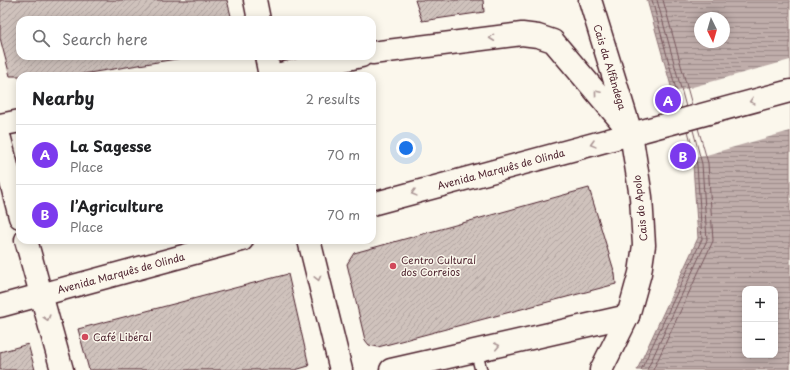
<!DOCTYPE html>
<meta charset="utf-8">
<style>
body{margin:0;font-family:"Playpen Sans",sans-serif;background:#f6f6f6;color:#202124}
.controls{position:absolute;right:12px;bottom:12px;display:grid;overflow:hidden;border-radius:8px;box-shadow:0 2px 10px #0003}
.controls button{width:36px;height:36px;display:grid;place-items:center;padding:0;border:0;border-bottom:1px solid #e0e0e0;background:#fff;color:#202124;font:20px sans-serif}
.compass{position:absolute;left:694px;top:12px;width:36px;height:36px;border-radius:50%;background:#fff;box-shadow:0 2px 10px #0003;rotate:175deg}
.you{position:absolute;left:406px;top:148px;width:14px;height:14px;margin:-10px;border:3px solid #fff;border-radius:50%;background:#1a73e8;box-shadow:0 0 0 6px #1a73e833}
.badge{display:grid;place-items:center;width:26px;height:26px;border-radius:50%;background:#7c3aed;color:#fff;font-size:13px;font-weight:700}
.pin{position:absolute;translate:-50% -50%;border:2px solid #fff;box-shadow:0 1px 4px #0006}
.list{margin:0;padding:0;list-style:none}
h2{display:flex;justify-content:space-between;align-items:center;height:52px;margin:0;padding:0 16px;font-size:17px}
h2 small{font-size:13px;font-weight:400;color:#757577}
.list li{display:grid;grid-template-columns:26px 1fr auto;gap:12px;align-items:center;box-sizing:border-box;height:60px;padding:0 16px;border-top:1px solid #e0e0e0}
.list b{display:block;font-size:15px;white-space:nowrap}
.list p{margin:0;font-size:13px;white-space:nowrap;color:#757577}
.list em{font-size:13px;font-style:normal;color:#757577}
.icon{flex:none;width:22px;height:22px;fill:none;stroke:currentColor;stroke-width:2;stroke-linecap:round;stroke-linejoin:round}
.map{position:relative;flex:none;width:790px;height:370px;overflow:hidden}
.search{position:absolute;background:#fff;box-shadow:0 2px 10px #0003;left:16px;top:16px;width:360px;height:44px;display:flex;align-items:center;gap:10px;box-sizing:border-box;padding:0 14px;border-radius:12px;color:#757577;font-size:15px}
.panel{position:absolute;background:#fff;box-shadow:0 2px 10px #0003;left:16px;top:72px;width:360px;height:172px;border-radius:12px}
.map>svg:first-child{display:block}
.water{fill:url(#water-rules);stroke:#907477;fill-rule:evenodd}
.pier{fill:#fbf7ec}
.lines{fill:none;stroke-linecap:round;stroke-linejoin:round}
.shore{stroke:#79585e;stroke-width:1}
.building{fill:url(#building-hatch);stroke:#4a1f2b}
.lane-casing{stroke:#4a1f2b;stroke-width:14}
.street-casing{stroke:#4a1f2b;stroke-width:25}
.secondary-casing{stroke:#4a1f2b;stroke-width:25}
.lane{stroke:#fbf7ec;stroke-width:11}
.street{stroke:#fbf7ec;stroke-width:22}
.secondary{stroke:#fbf7ec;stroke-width:22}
.oneway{stroke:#ab9695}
.poi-dot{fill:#d1495b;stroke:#fbf7ec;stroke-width:1.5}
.labels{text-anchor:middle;stroke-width:3;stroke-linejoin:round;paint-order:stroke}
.street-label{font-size:10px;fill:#4a1f2b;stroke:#fbf7ec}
.poi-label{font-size:10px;fill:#4a1f2b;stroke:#fbf7ec;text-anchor:start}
</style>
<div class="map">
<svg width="790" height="370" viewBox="0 0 790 370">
<defs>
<pattern id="water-rules" width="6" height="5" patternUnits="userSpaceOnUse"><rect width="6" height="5" fill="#bfadaa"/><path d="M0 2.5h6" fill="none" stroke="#9d8c8b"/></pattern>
<pattern id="building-hatch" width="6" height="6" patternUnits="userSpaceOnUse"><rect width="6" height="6" fill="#cfc2bc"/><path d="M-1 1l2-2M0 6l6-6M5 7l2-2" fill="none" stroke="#b3a6a2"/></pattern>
</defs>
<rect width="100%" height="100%" fill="#fbf7ec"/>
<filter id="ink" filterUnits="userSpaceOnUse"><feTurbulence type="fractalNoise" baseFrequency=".025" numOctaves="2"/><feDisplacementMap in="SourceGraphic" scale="8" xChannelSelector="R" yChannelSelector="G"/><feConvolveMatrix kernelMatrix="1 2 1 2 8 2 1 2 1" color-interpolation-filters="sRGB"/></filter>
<g filter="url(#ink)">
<path class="water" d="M647,0H790V370H637L698,238L693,165ZM700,18H724V42H700ZM745,289H775V355H745Z"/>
<path class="pier" d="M790,60V131L689,160L671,93Z"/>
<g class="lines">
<g class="shore">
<path d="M652,0L681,108"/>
<path d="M657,0L686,107"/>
<path d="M663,0L692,105"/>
<path d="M641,370L702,239L697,165L688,131"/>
<path d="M647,370L707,240L702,164L693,130"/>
<path d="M653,370L713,241L708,163L698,128"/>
</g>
</g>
<g class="building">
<path d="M0,0H227L232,20H20V56H195L70,76H10L0,38Z"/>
<path d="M415,0H483L484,12L422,21Z"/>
<path d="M589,188L615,274L616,284L378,347L369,345L365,340L347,264L354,253Z"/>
<path d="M288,274L309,366L295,370H89L78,329Z"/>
<path d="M28,344L35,370H0V352Z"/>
</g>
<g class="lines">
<g class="lane-casing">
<path id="lane" d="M476,351L481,370"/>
</g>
<g class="street-casing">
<g id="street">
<path d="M372,53L522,34L538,36L553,41L631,133"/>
<path d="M272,76L361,56"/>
<path d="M0,125L20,121"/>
<path d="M0,139L20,217"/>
<path d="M26,240L62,370"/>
<path d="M391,370L628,316"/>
</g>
</g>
<g class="secondary-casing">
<g id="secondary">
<path d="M255,0L259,20"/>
<path d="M590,0L631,133L641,197L644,245L640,273L628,316L601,370"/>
<path d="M266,56L270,76"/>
<path d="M372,204L790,91"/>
<path d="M309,240L341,370"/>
<path d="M0,306L242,240"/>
</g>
</g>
<use href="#lane" class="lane"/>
<use href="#street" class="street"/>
<use href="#secondary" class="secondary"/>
</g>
<defs><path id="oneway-chevron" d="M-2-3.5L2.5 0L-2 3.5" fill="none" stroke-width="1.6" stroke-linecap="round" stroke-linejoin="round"/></defs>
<g class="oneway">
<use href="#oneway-chevron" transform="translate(492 38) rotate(173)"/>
<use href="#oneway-chevron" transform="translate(597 93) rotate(-130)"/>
<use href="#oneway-chevron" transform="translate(752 101) rotate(165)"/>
<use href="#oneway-chevron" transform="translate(593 144) rotate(165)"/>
<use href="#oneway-chevron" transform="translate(414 193) rotate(165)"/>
<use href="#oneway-chevron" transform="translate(318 278) rotate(76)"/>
<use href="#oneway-chevron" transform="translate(47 318) rotate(74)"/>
<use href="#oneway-chevron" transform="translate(497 346) rotate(-13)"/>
</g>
</g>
<g class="poi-dot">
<circle cx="393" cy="266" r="4"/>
<circle cx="85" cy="337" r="4"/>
</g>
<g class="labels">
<g class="street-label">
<text transform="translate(610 67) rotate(73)" y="4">Cais da Alfândega</text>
<text transform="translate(501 169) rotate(-15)" y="4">Avenida Marquês de Olinda</text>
<text transform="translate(640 208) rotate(-96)" y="4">Cais do Apolo</text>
<text transform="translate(121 273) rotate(-15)" y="4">Avenida Marquês de Olinda</text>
</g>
<g class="poi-label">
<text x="401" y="264">Centro Cultural<tspan x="401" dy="12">dos Correios</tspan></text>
<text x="93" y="341">Café Libéral</text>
</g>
</g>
</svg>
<div class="controls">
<button>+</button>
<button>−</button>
</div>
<svg class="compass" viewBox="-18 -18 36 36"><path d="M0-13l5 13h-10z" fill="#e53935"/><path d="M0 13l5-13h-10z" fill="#757577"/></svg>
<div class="you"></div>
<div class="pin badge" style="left:668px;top:100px">A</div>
<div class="pin badge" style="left:683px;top:156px">B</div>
<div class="search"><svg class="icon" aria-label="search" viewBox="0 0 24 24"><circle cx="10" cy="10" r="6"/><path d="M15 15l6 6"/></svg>Search here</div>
<section class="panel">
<h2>Nearby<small>2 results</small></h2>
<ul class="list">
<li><span class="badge">A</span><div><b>La Sagesse</b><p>Place</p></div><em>70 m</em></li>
<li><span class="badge">B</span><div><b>l’Agriculture</b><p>Place</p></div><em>70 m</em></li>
</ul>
</section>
</div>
